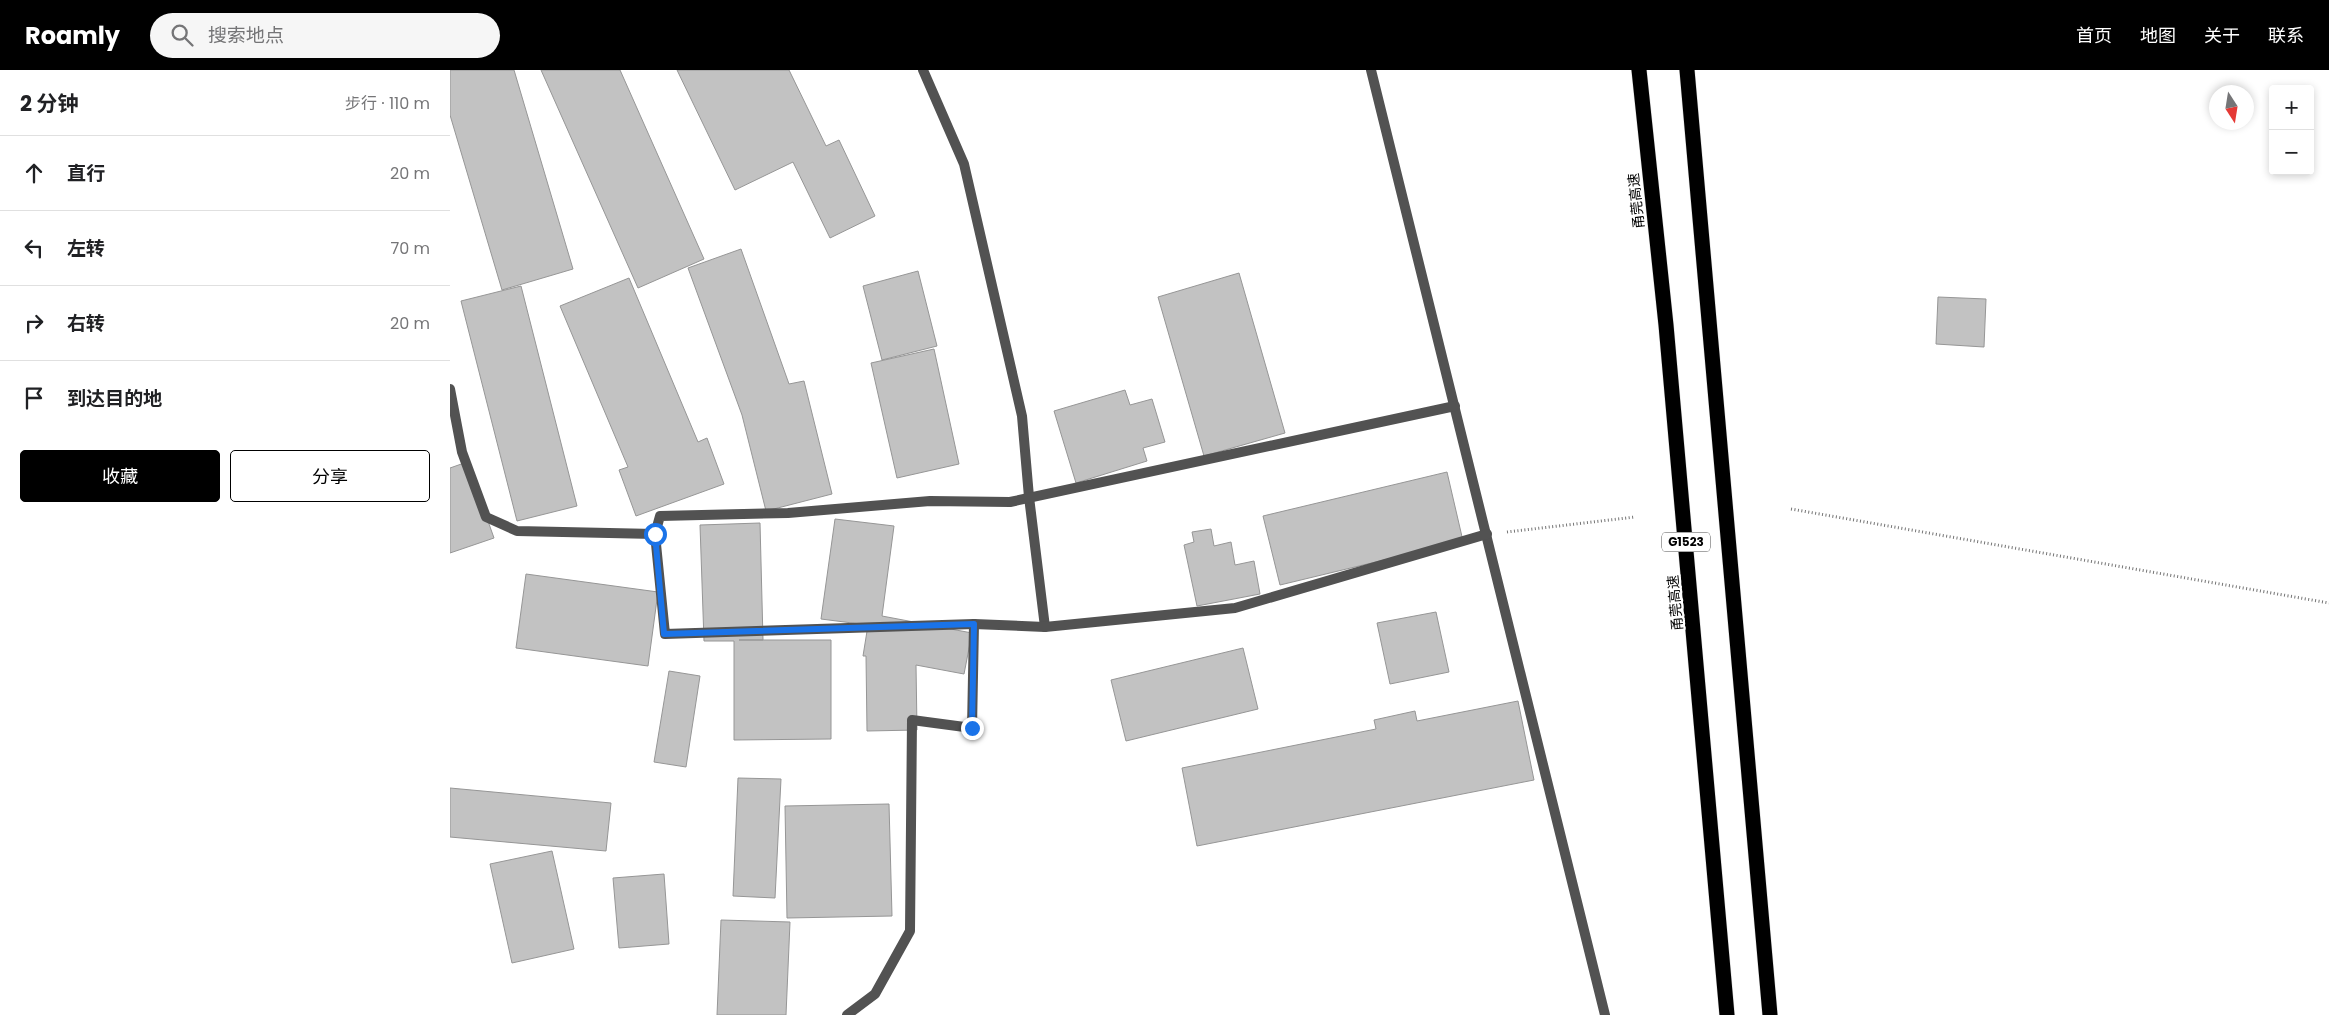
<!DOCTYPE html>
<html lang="zh">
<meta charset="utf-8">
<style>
body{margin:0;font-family:Poppins,"Noto Sans SC",sans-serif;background:#f6f6f6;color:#202124}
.controls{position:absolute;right:15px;top:15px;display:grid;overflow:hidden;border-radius:5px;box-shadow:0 2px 8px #0003}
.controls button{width:45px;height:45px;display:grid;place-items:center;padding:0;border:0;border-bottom:1px solid #e0e0e0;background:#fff;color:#202124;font:25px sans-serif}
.compass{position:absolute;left:1759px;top:15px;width:45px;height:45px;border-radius:50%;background:#fff;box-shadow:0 2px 8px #0003;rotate:168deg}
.stop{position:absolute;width:15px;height:15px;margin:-11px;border:4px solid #1a73e8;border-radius:50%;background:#fff}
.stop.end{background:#1a73e8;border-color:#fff;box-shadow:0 1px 5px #0008}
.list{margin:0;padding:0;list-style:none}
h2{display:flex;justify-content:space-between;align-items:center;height:65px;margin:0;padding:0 20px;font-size:21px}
h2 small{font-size:16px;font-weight:400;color:#757577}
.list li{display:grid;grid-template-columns:32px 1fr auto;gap:15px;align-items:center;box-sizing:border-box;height:75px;padding:0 20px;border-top:1px solid #e0e0e0}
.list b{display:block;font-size:19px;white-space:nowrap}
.list em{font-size:16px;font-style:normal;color:#757577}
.actions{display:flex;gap:10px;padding:15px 20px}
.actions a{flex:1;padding:11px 0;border:1px solid #000;border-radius:5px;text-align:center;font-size:18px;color:#000}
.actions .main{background:#000;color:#fff}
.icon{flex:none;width:28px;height:28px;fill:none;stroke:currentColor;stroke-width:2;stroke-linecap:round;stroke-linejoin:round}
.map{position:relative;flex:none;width:1879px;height:945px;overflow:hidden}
header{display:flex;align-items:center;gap:30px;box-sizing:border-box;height:70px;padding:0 25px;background:#000;color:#fff}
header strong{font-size:24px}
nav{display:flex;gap:28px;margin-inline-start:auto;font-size:18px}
.search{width:350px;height:45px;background:#f6f6f6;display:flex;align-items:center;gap:12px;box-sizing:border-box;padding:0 18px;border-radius:28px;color:#757577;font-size:19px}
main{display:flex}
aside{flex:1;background:#fff}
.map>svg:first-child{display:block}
.building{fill:#c2c2c2;stroke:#969696}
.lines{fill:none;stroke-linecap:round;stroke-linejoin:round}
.motorway-casing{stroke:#dbdbdb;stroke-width:16}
.path{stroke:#747474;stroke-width:3;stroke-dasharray:1 2.5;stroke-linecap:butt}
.minor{stroke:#525252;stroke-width:10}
.motorway{stroke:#000;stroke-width:15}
.route{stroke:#1a73e8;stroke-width:6}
.labels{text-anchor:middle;stroke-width:4.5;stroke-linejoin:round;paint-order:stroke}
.shield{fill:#fff;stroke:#4c4c4c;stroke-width:1}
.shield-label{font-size:12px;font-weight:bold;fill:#000}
.street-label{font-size:14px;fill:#000;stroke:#fff}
</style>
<header>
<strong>Roamly</strong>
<div class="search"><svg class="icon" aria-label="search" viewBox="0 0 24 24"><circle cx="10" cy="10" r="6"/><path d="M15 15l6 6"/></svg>搜索地点</div>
<nav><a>首页</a><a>地图</a><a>关于</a><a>联系</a></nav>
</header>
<main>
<aside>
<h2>2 分钟<small>步行 · 110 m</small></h2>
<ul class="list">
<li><svg class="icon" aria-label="ahead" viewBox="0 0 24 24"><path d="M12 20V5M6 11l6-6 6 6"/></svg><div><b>直行</b></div><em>20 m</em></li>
<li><svg class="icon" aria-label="left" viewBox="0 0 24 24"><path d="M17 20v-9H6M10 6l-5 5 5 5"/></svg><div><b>左转</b></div><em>70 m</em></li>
<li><svg class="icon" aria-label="right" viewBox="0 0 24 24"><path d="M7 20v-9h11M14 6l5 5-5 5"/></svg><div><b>右转</b></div><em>20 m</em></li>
<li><svg class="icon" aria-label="arrive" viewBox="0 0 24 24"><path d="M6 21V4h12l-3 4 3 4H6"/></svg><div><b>到达目的地</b></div></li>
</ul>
<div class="actions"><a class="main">收藏</a><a>分享</a></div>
</aside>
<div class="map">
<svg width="1879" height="945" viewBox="0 0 1879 945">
<rect width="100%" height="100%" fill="#fff"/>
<g class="building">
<path d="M0,0H64L123,199L52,220L0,45Z"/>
<path d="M91,0H170L254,189L188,218Z"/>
<path d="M227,0H339L376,76L389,70L425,146L380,168L343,92L285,120Z"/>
<path d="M291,179L339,314L354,311L382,424L316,441L292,345L238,198Z"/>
<path d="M468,201L487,276L432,290L413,216Z"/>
<path d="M789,203L835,363L754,386L708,227Z"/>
<path d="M179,208L248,372L257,368L274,414L186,446L169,400L178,397L110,236Z"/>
<path d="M71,216L127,436L67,451L11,231Z"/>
<path d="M1488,227L1536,229L1534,277L1486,274Z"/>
<path d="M484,279L509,394L447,408L421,293Z"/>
<path d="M675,320L680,335L702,329L715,372L693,378L697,391L626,413L604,341Z"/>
<path d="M17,392L44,468L0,483V398Z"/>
<path d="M997,402L1013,471L830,515L813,446Z"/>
<path d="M385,449L444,456L432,546L522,563L514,604L466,595L467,660L417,661L416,586H413L418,555L371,549Z"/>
<path d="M310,453L313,570H289H381V669L284,670V571H254L250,455Z"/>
<path d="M761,459L764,476L781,472L785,495L804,491L810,524L747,536L734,475L744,472L742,462Z"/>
<path d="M76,504L208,522L198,596L66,578Z"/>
<path d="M986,542L999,602L940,614L927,553Z"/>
<path d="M793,578L808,639L676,671L661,610Z"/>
<path d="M219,601L250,606L236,697L204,692Z"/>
<path d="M1068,631L1084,710L747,776L732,698L926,659L924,650L965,641L967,651Z"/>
<path d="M288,708L331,709L325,828L283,826Z"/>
<path d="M0,718L161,733L156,781L0,767Z"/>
<path d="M439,734L442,846L337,848L335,736Z"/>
<path d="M102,781L124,879L62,893L40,794Z"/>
<path d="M214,804L219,874L169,878L163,808Z"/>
<path d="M271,850L340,852L336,945H267Z"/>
</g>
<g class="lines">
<g class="motorway-casing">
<g id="motorway">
<path d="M1189,0L1216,255L1277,945"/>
<path d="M1237,0L1320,945"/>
</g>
</g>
<g class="path">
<path d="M1341,439L1879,533"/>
<path d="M1057,462L1185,447"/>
</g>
<g class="minor">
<path d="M473,0L514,94L572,346L579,427L595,557"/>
<path d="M921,0L1155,945"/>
<path d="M0,319L12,382L36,447L67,461L205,464L210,446L338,443L480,431L560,432L1005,336"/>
<path d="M205,464L215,564L524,554"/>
<path d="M397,945L425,924L460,861L462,650L522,658L524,554L595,557L785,538L1037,464"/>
</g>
<use href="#motorway" class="motorway"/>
</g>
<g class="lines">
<path class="route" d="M205,464L214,564L524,554L522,658"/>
</g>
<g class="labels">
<rect class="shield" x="1212" y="462.5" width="48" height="19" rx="4"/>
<g class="shield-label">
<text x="1236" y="476">G1523</text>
</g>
<g class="street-label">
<text transform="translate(1186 131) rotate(-96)" y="5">甬莞高速</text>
<text transform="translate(1225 533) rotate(-95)" y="5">甬莞高速</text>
</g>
</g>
</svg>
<div class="controls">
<button>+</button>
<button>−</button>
</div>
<svg class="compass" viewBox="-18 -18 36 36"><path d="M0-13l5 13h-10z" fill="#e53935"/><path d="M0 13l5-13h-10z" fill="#757577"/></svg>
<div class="stop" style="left:205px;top:464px"></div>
<div class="stop end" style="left:522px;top:658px"></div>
</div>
</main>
